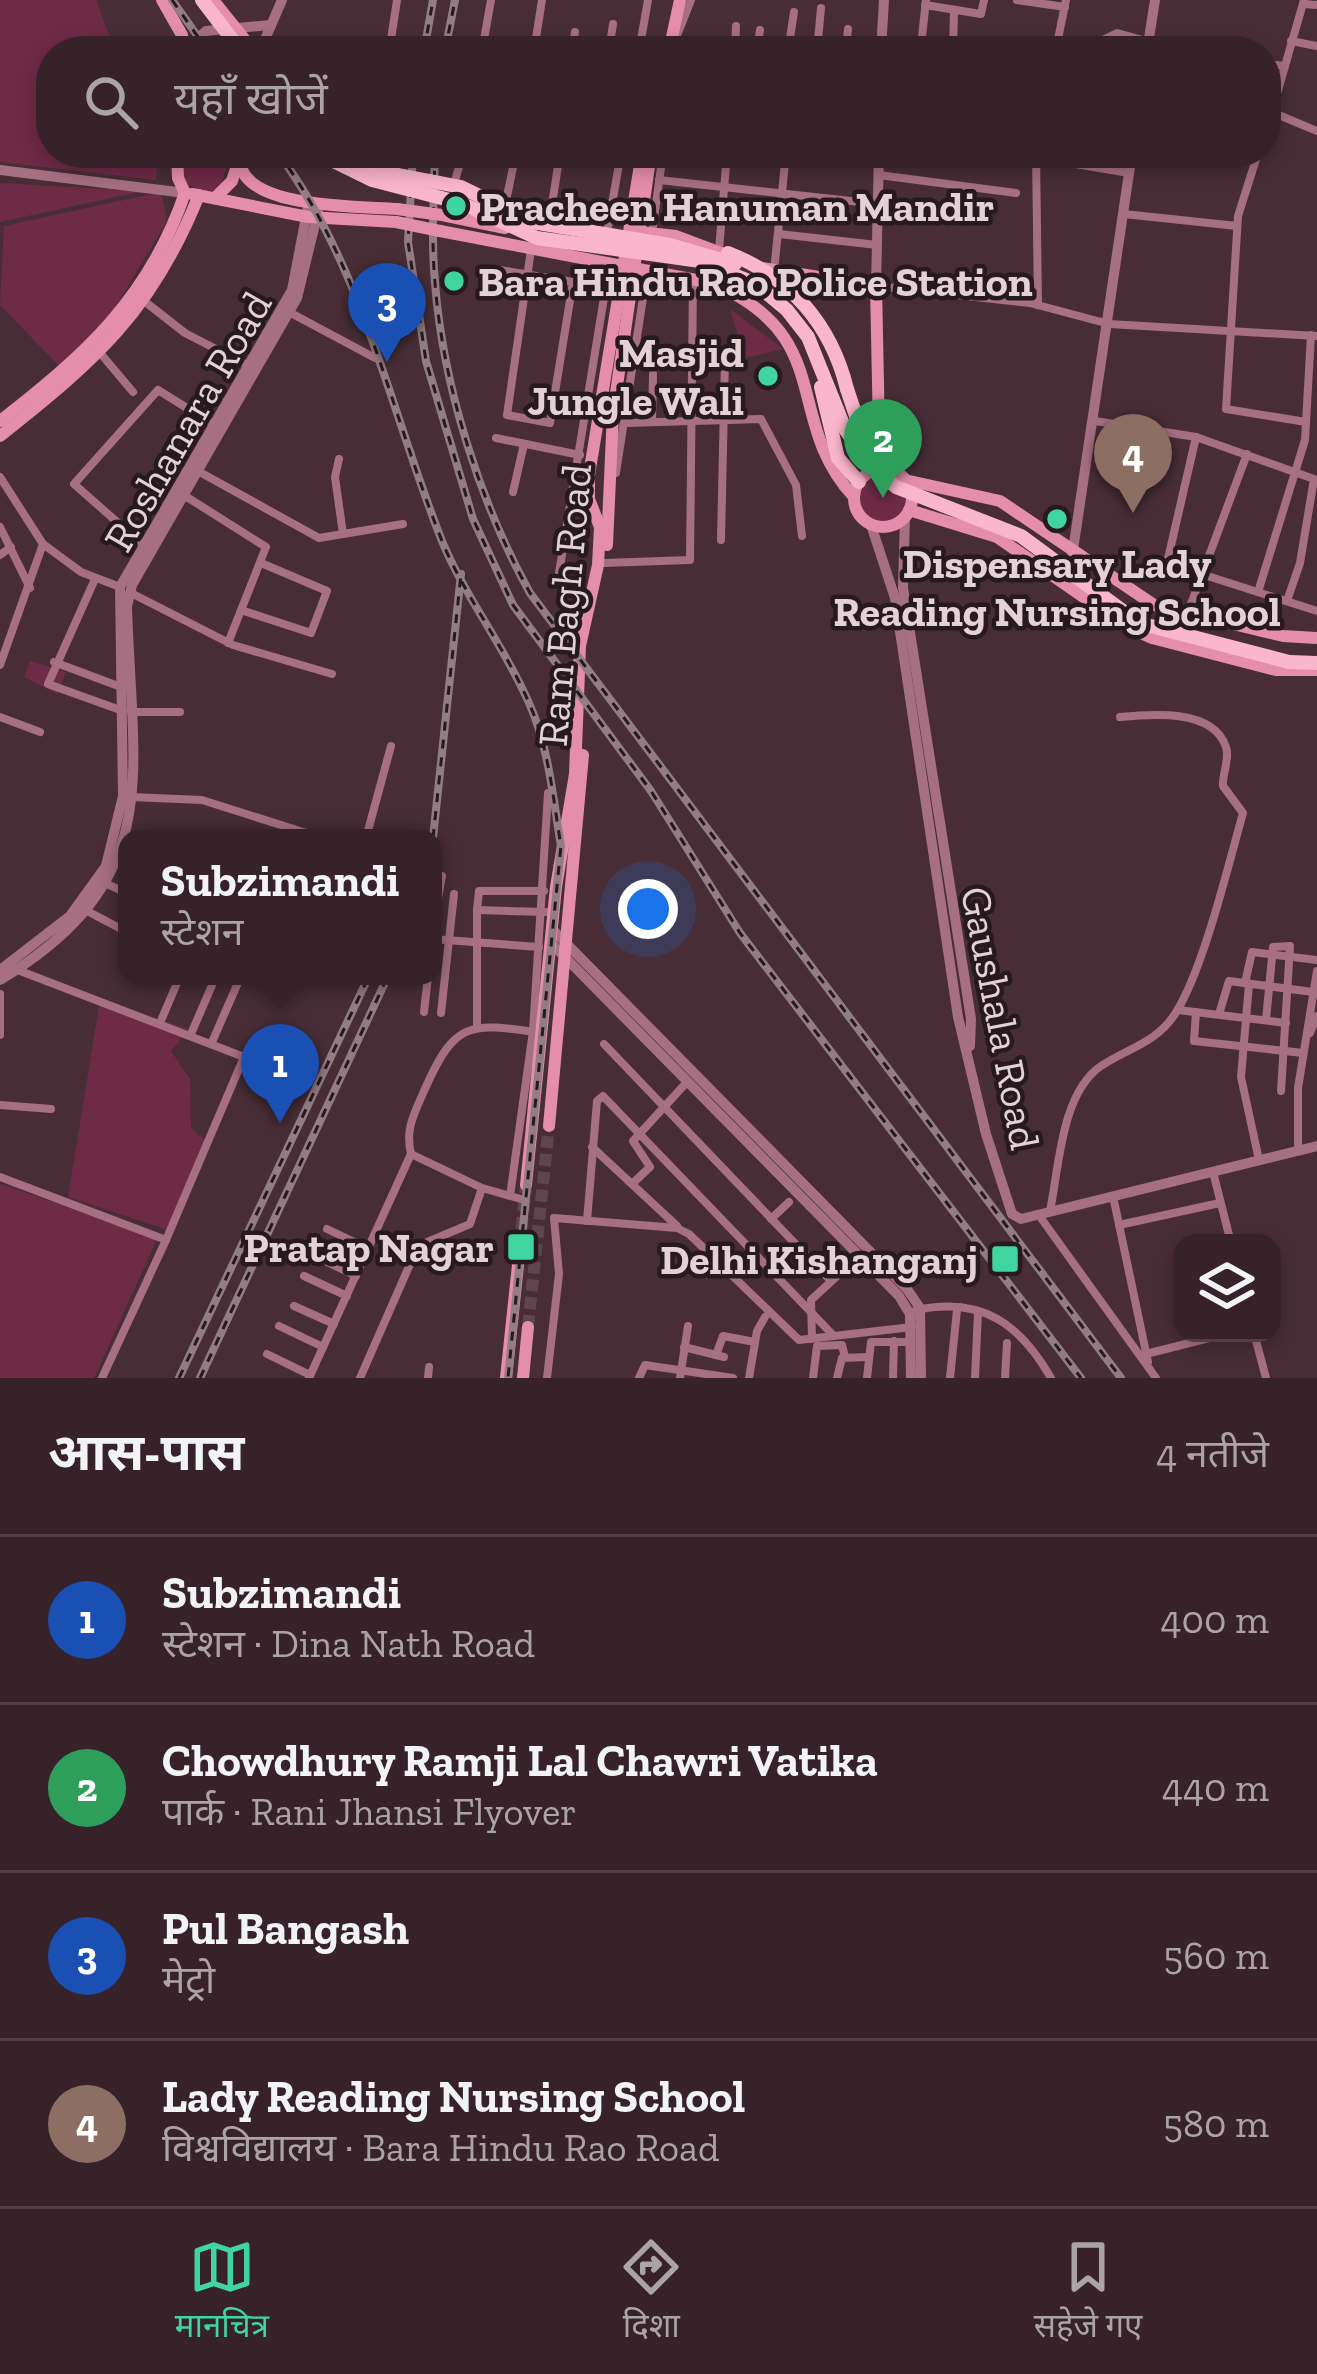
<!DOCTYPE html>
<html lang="hi">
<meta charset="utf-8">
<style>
body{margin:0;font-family:"Zilla Slab","Noto Sans Devanagari",serif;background:#412f34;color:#f1f3f6}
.controls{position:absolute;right:36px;bottom:36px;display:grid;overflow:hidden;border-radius:24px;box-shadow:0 6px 18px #0003}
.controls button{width:108px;height:108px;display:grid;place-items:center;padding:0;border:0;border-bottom:3px solid #503f45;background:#362228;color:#f1f3f6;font:60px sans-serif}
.you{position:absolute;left:648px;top:909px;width:42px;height:42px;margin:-30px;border:9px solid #fff;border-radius:50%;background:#1a73e8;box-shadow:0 0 0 18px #1a73e833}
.badge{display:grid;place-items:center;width:78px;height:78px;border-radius:50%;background:#40d4a1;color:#fff;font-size:39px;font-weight:700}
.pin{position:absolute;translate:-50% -99px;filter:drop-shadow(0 3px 6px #0008)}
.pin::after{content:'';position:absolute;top:63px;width:42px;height:36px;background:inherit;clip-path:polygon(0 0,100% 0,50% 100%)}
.popup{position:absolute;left:118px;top:829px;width:324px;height:156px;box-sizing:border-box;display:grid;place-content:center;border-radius:24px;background:#362228;filter:drop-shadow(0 3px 9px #0005);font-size:39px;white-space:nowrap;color:#aaa4a8}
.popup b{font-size:45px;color:#f1f3f6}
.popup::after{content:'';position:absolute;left:50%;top:100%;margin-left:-24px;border:24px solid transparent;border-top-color:#362228}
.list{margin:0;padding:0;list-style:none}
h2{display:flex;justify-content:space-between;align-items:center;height:156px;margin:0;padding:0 48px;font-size:51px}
h2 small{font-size:39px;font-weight:400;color:#aaa4a8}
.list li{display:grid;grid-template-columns:78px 1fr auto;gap:36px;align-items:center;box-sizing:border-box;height:168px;padding:0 48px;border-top:3px solid #503f45}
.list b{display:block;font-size:45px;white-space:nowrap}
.list p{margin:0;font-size:39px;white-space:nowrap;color:#aaa4a8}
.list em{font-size:39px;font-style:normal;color:#aaa4a8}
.icon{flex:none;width:66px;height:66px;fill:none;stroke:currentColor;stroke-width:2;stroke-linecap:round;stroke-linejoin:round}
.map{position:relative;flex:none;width:1317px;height:1378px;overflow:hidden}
.search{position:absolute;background:#362228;box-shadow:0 6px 18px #0003;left:36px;right:36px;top:36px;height:132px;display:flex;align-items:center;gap:30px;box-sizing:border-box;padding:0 42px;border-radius:48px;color:#aaa4a8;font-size:45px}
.sheet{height:828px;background:#362228}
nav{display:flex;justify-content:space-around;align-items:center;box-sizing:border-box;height:168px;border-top:3px solid #503f45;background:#362228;font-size:33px;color:#aaa4a8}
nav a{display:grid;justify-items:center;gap:6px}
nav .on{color:#40d4a1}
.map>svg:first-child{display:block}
.green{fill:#6e2b46}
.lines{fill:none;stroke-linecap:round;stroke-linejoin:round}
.secondary-tunnel{stroke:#5f464e;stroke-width:12;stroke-dasharray:12 6;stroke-linecap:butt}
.minor{stroke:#a66f82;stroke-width:8}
.tertiary{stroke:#a66f82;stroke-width:10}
.secondary{stroke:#e58eac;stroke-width:12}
.primary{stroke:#fab6cc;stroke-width:14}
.rail-casing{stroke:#937c83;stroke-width:8}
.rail{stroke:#261a1e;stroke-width:3;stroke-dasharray:9;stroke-linecap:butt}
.secondary-bridge{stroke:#e58eac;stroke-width:12}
.primary-bridge{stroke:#fab6cc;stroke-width:14}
.poi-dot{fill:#40d4a1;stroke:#261a1e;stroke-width:4.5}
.labels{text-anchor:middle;stroke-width:9;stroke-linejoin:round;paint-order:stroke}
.poi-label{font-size:42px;font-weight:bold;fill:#e3d1d6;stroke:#261a1e;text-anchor:end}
.street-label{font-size:42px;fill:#e3d1d6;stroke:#261a1e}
</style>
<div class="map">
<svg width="1317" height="1378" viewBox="0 0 1317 1378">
<rect width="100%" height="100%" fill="#482d36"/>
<g class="green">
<path d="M0,0H96L115,51H51V153H159L156,180L0,162Z"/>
<path d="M182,153H231L222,181L228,183L210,194L183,183Z"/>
<path d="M0,183L143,191L0,222Z"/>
<path d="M161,192L167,221L110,316L60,367L0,305L4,226Z"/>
<path d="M730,309L783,349L745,358Z"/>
<circle cx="883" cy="498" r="24"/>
<path d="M30,661L66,672L57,694L24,677Z"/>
<path d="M100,1000L189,1029L171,1051L190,1079L191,1128L208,1143L168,1230L68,1197Z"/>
<path d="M0,1184L158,1237L94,1378H0Z"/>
</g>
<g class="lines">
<g class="secondary-tunnel">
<path d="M518,1265L526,1185"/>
<path d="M528,1327L549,1126"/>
</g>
<g class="minor">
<path d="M1017,0L1065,7"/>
<path d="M1303,4L1317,5"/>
<path d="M925,5L981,14L984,0"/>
<path d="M922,37L926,0"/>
<path d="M1291,41L1317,46"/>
<path d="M674,43L691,0"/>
<path d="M985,43L1023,49"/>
<path d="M263,44L299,51"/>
<path d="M390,46L397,0"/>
<path d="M1056,49L1066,0"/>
<path d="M367,51L369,43L390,50"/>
<path d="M482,51L491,0"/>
<path d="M534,51L542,0"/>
<path d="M572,51L575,32"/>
<path d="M609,51L613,24"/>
<path d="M639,51L648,0"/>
<path d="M735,51L736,26"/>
<path d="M757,51L760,30"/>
<path d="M788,51L794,12"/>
<path d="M817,51L821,8"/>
<path d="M846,51L848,29"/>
<path d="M953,51L954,11"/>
<path d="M1020,51H1080"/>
<path d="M1080,51L1117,33L1184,51"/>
<path d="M1266,64L1285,66"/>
<path d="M1274,113L1317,131"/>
<path d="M1266,132L1304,0"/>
<path d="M803,153L879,155"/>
<path d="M1011,153L1129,173"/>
<path d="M1036,153L1038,305"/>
<path d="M1258,153L1238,216L1226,409L1306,422"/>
<path d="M879,175L1016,193"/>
<path d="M659,180L878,204"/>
<path d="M454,184L463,153"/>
<path d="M506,201L516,153"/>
<path d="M551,211L560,153"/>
<path d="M1124,214L1237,226"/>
<path d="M652,233L663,153"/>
<path d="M779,234L877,245"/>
<path d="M606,238L621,153"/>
<path d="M719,250L727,153"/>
<path d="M494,269L573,282L550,423L507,415L531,250"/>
<path d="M774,271L786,153"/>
<path d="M876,286L1030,303L1109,324L1317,336"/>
<path d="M144,301L185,333L247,365"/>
<path d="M289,312L375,358"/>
<path d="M101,354L133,392"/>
<path d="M1095,421L1196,437L1314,479L1300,563L1288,598"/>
<path d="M652,422L653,374"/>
<path d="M626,423L761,419L796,485L802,536"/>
<path d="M1196,437L1167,563L1317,611"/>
<path d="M496,438L580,455"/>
<path d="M339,459L335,477L343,534"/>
<path d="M196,470L319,538L403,524"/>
<path d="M616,473L647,272"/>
<path d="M0,477L43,544"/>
<path d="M513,492L524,444"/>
<path d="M182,494L266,547L228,643"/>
<path d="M0,527L30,588"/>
<path d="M721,540L725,358"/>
<path d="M142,544L74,484L158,390L211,423"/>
<path d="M0,555L11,547"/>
<path d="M604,563L690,560L693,279"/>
<path d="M559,573L609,267"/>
<path d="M95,579L48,684L123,711"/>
<path d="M1258,592L1305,440L1311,335"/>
<path d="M131,593L233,645L332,674"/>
<path d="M241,610L311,633L327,591L261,563"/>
<path d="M1188,612L1247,454"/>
<path d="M54,662L121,687"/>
<path d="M0,665L43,544L81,572L120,587"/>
<path d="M131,712H180"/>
<path d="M0,717L40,732"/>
<path d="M131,797L202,800L322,838"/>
<path d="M366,838L391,746"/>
<path d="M107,884L127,893"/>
<path d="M544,891H479L477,910L546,912"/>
<path d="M89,912L127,932"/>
<path d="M433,927L442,876"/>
<path d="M433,939L539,947"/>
<path d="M15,969L244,1057L166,1240"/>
<path d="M1245,983L1252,952L1317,960"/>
<path d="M1249,984L1241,1077L1259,1160"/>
<path d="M0,994V1035"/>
<path d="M1178,1010L1286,1023"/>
<path d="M424,1012L428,976"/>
<path d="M1196,1012L1194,1041L1303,1053"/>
<path d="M441,1013L454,894"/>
<path d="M1219,1014L1229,981L1313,992"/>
<path d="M1266,1020L1273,947L1290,946L1281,1091"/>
<path d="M160,1023L180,976"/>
<path d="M477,1026V910"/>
<path d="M1310,1033L1317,1016"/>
<path d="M191,1034L216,976"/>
<path d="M212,1042L241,976"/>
<path d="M604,1044L831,1281"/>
<path d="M0,1105L51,1109"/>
<path d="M592,1147L677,1226"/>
<path d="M1298,1151V1088L1317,971"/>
<path d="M411,1154L482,1188"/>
<path d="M1213,1172L1231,1243"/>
<path d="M0,1177L166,1240L102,1378"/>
<path d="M632,1184L650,1167L633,1141L687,1082"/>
<path d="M510,1196L533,1031L548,793"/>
<path d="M1113,1196L1148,1362"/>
<path d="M1050,1211C1059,1168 1061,1093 1101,1066C1128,1048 1156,1043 1175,1014C1203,971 1228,866 1243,813L1223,786C1222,774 1230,759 1226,747C1213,708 1150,714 1120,717"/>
<path d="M1038,1214L1156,1378"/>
<path d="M771,1219L789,1202"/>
<path d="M587,1221L597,1101L603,1096L832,1334"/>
<path d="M1119,1225L1220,1203"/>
<path d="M327,1229L369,1249"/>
<path d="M315,1256L356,1276"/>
<path d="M304,1276L347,1296"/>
<path d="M294,1306L334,1324"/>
<path d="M916,1310C982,1296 1020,1324 1051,1378"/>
<path d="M279,1326L323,1347"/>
<path d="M1254,1333L1266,1378"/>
<path d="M812,1339L811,1300L847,1267"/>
<path d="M684,1347L724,1357"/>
<path d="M267,1354L310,1375"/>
<path d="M1146,1354L1229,1333"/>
<path d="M716,1355L723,1336L755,1342"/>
<path d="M309,1378L411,1154C405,1129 414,1114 424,1091C455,1021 468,1022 541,1033"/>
<path d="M360,1378L418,1246L470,1224L482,1188L521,1199"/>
<path d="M428,1378L429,1367"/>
<path d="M547,1378L559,1274L554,1218L677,1228L689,1234L799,1340L912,1327"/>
<path d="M639,1378L645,1365L733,1378"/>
<path d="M680,1378L688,1326"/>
<path d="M749,1378L757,1331L765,1317"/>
<path d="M813,1378L817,1346L842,1345L845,1357"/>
<path d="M837,1378L842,1358L868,1357"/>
<path d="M867,1378L871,1342H911"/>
<path d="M893,1378L894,1341"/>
<path d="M950,1378L957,1310"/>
<path d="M975,1378L978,1312"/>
<path d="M1005,1378L1007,1343"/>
</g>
<g class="tertiary">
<path d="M184,50L206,31L270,25"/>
<path d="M260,51L282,0"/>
<path d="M881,51L884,0"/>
<path d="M1147,51L1155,0"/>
<path d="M0,170L185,193"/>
<path d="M876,286L879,153"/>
<path d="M905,516L903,588L971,1019L970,1046"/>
<path d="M871,525L895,598L958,1017L986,1134L1012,1214L1021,1219L1317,1146"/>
<path d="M1069,577L1132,153"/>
<path d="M552,929L907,1289L920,1308L921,1378"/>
<path d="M551,943L899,1296L910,1314L911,1378"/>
<path d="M0,970L70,916L106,866L123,796L120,587L292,290L309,201"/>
<path d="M0,980C167,879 132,777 127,606L132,585L297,298L318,212"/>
</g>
<g class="secondary">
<path d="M162,0L182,35L184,51"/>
<path d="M213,0L254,51"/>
<path d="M669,51L680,0"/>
<path d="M177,153L178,178L185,193"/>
<path d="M240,163C247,209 359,206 397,209"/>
<path d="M192,194L308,217L396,222"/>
<path d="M215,198L232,181L241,153"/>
<path d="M442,215L505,228"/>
<path d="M440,231L712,283C838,337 782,419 854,497"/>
<path d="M630,231L676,236L732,257"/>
<path d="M762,268L876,286L879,432L881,453L892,471"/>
<path d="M0,421C85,355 149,298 185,193"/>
<path d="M0,436C96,360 152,312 199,195"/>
<circle cx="883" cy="498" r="29"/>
<path d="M905,480L1000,501L1154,605L1283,636L1317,638"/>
<path d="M909,510L997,537L1124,625L1152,638L1276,670H1317"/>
<path d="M607,545L613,413L651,153"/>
<path d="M549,1126L583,755"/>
<path d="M526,1185L556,887L575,774L580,646L598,565L600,527L589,499V475L642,153"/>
<path d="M506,1378L518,1265"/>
<path d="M523,1378L528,1327"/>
</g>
<g class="primary">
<path d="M847,389L856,416L881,453"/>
<path d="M838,458L859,482"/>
<path d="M1289,662L1317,663"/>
</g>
<g class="rail-casing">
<g id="rail">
<path d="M172,0L208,51"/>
<path d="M424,51L433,0"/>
<path d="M445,51L455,0"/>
<path d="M278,153C364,268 390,411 442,541C465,597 505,647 529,703C549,747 553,799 561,846L508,1378"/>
<path d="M413,153L408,242L426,361L473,519L513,605L651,791L740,933L1081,1378"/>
<path d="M435,153C434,196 431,240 435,283C443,386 480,503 530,593L1121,1378"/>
<path d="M433,838L461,574"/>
<path d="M179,1378L369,976"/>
<path d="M200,1378L388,976"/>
</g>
</g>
<use href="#rail" class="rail"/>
<g class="secondary-bridge">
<path d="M397,209L442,215"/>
<path d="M396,222L440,231"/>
</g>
<g class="primary-bridge">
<path d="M202,0L241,51"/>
<path d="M317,153L372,180L461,203L537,238L700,261L756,284L787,310L808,337L845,429L871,466L896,487L1021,536L1139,623L1289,662"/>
<path d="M339,153L378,171L461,187L532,222L670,245L735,264"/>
<path d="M728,253C790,277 831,324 847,389"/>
<path d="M821,387L838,458"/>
</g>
</g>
<g class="poi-dot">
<circle cx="456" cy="206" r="12"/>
<circle cx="454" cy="281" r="12"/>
<circle cx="768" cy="376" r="12"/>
<circle cx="1057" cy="519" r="12"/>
<rect x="506" y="1232" width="30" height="30" rx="6"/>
<rect x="990" y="1244" width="30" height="30" rx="6"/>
</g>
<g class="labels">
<g class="poi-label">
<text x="480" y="221" text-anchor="start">Pracheen Hanuman Mandir</text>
<text x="478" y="296" text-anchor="start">Bara Hindu Rao Police Station</text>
<text x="744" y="367">Masjid<tspan x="744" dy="48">Jungle Wali</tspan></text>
<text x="1057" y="578" text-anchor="middle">Dispensary Lady<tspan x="1057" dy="48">Reading Nursing School</tspan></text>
<text x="494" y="1262">Pratap Nagar</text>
<text x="978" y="1274">Delhi Kishanganj</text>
</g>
<g class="street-label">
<text transform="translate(187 421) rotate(-60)" y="15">Roshanara Road</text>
<text transform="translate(564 605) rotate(-85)" y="15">Ram Bagh Road</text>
<text transform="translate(1001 1018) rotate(79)" y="15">Gaushala Road</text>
</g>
</g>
</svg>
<div class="controls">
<button><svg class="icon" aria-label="layers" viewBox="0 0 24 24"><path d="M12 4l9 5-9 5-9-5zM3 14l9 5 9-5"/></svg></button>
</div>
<div class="you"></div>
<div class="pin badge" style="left:280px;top:1123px;background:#1a4fb4">1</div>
<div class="popup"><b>Subzimandi</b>स्टेशन</div>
<div class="pin badge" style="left:883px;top:498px;background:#2e9e5b">2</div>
<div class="pin badge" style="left:387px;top:362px;background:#1a4fb4">3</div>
<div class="pin badge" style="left:1133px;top:513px;background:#8d6e63">4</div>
<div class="search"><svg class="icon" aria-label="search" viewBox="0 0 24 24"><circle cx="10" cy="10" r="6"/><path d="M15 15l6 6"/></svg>यहाँ खोजें</div>
</div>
<section class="sheet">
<h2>आस-पास<small>4 नतीजे</small></h2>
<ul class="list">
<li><span class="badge" style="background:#1a4fb4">1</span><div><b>Subzimandi</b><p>स्टेशन · Dina Nath Road</p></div><em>400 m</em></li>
<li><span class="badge" style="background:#2e9e5b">2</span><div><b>Chowdhury Ramji Lal Chawri Vatika</b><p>पार्क · Rani Jhansi Flyover</p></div><em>440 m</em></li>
<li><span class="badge" style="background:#1a4fb4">3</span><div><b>Pul Bangash</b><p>मेट्रो</p></div><em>560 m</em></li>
<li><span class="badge" style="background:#8d6e63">4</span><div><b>Lady Reading Nursing School</b><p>विश्वविद्यालय · Bara Hindu Rao Road</p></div><em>580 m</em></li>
</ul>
</section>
<nav>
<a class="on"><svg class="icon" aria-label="map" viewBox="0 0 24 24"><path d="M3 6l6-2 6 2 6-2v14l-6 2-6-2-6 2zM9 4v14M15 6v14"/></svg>मानचित्र</a>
<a><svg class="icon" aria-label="directions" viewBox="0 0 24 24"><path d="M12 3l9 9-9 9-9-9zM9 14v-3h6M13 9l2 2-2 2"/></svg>दिशा</a>
<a><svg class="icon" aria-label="saved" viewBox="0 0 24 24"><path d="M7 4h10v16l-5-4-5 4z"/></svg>सहेजे गए</a>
</nav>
